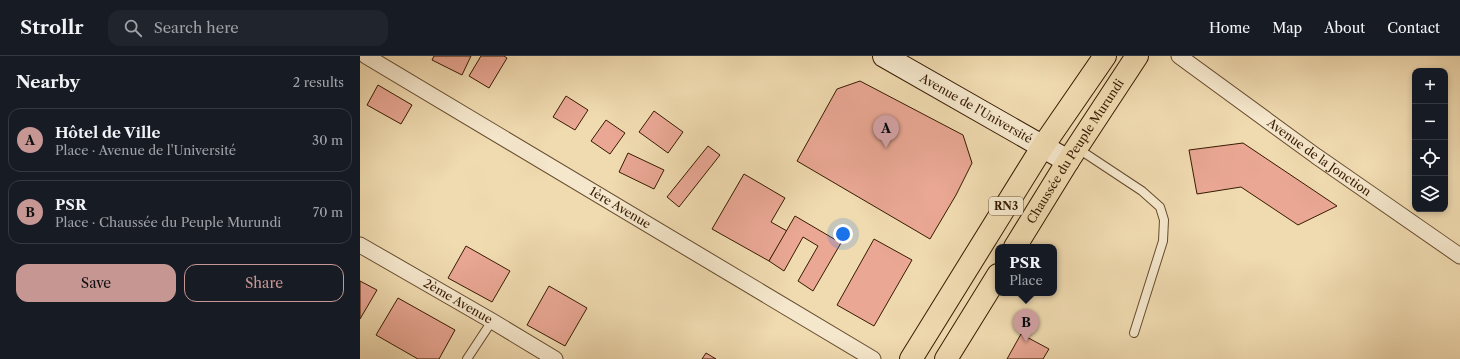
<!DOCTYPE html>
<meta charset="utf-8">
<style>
body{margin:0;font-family:"Libre Caslon Text",serif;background:#20242c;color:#f1f3f6}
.controls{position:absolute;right:12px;top:12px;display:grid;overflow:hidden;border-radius:8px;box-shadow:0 2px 6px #0003}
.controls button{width:36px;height:36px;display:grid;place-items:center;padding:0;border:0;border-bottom:1px solid #363941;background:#171b24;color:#f1f3f6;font:20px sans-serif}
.you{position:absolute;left:483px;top:178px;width:14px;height:14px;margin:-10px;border:3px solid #fff;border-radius:50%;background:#1a73e8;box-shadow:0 0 0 6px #1a73e833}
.badge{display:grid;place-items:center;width:26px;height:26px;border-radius:50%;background:#c59692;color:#111;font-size:13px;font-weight:700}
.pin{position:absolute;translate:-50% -33px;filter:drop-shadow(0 1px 2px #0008)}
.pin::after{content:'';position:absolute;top:21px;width:14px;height:12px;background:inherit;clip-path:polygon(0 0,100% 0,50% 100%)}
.popup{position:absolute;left:635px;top:188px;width:62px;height:52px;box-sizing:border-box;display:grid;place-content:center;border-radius:8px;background:#171b24;filter:drop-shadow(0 1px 3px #0005);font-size:13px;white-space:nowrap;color:#9ea1a6}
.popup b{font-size:15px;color:#f1f3f6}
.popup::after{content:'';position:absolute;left:50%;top:100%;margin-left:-8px;border:8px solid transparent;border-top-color:#171b24}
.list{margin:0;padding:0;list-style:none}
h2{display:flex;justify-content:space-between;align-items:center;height:52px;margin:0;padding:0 16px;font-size:17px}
h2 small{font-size:13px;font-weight:400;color:#9ea1a6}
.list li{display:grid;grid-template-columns:26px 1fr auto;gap:12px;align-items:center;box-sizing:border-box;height:64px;margin:0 8px 8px;padding:0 8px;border:1px solid #363941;border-radius:12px}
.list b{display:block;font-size:15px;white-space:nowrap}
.list p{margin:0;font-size:13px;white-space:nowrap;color:#9ea1a6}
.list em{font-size:13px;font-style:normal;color:#9ea1a6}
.actions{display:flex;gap:8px;padding:12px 16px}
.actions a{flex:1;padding:9px 0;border:1px solid #c59692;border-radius:12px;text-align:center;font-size:14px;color:#c59692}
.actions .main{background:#c59692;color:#111}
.icon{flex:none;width:22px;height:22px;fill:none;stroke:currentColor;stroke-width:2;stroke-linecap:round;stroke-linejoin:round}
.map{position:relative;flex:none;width:1100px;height:303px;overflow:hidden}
header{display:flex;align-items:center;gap:24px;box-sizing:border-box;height:56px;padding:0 20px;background:#171b24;border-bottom:1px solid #363941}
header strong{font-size:19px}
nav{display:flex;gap:22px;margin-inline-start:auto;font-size:14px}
.search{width:280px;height:36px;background:#20242c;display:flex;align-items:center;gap:10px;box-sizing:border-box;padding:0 14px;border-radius:12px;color:#9ea1a6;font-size:15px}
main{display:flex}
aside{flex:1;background:#171b24}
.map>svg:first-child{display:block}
.building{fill:#e9a794;stroke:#371b00}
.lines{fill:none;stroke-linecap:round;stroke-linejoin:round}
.lane-casing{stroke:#654b2c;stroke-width:10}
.street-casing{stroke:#654b2c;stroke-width:17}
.secondary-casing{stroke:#371b00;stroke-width:24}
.highway-casing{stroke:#371b00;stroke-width:24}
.lane{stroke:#f5e7cc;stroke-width:8}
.street{stroke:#f5e7cc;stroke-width:15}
.secondary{stroke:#f5e7cc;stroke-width:22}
.highway{stroke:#f0dab0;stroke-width:22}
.labels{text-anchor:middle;stroke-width:3.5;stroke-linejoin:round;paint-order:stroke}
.shield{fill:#f5e7cc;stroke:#70583d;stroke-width:1}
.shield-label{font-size:11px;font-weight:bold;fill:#371b00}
.street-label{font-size:12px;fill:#371b00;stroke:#f5e7cc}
</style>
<header>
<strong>Strollr</strong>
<div class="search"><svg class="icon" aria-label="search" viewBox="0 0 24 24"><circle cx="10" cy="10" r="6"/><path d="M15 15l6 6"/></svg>Search here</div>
<nav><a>Home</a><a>Map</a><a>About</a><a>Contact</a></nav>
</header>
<main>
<aside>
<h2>Nearby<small>2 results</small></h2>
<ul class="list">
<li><span class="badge">A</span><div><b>Hôtel de Ville</b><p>Place · Avenue de l'Université</p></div><em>30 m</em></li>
<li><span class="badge">B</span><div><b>PSR</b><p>Place · Chaussée du Peuple Murundi</p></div><em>70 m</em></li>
</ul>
<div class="actions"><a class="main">Save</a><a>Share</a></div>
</aside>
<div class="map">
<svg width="1100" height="303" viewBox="0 0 1100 303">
<rect width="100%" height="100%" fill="#f0dab0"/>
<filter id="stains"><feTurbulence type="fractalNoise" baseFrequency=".005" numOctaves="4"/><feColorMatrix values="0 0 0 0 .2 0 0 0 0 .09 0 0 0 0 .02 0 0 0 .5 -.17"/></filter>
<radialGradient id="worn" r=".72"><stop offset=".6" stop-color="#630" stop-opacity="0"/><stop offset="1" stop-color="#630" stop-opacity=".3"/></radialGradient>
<g class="building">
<path d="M74,0H111L102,19L72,4Z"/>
<path d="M121,0H144L147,2L129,32L109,20Z"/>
<path d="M500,25L603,79L612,107L596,139L570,183L437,105L477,33Z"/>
<path d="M18,29L52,49L41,68L7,49Z"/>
<path d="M206,40L228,54L215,74L193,61Z"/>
<path d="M294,55L323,76L308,97L279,76Z"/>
<path d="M246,64L265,77L250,98L231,85Z"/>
<path d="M883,87L977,150L938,169L881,131L837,138L829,94Z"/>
<path d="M348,90L360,99L319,151L307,141Z"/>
<path d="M268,97L304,114L294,133L259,116Z"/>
<path d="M384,118L425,142L411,166L427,175L409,205L352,173Z"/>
<path d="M435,160L481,187L453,235L438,225L458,190L443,181L424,215L409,205Z"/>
<path d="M514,183L552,204L514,270L477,249Z"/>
<path d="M106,190L150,215L132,246L88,222Z"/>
<path d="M0,225L17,234L0,263Z"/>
<path d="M189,230L227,252L205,290L167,269Z"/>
<path d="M38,242L95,274L79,303H58L16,279Z"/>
<path d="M661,278L689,293L683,303H647Z"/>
<path d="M346,297L356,303H342Z"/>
</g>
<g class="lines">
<g class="lane-casing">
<g id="lane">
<path d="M717,92L782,135L800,151L804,164L803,185L774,277"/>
<path d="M107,303L132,265"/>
</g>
</g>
<g class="street-casing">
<g id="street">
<path id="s1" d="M6,0L513,303"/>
<path id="s2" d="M819,0L956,100L1100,200"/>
<path id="s3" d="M0,189L132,265L195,303"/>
</g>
</g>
<g class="secondary-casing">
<g id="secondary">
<path id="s4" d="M524,0L708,105"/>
</g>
</g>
<g class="highway-casing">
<g id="highway">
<path id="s5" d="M655,191L708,105L777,0"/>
<path d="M551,303L683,90L745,0"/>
<path d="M586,303L638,219"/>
</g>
</g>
<use href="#lane" class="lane"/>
<use href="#street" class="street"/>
<use href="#secondary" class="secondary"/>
<use href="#highway" class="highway"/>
</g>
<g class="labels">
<rect class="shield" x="629" y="141" width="34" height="18" rx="3"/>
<g class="shield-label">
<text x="646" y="154">RN3</text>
</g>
<g class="street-label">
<text dy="4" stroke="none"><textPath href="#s4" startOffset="106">Avenue de l'Université</textPath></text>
<text dy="4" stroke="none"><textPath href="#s5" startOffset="113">Chaussée du Peuple Murundi</textPath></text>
<text dy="4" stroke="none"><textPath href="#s2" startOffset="173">Avenue de la Jonction</textPath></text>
<text dy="4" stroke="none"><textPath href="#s1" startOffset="296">1ère Avenue</textPath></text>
<text dy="4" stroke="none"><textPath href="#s3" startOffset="113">2ème Avenue</textPath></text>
</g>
</g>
<rect width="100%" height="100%" filter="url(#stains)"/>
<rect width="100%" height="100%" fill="url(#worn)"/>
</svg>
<div class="controls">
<button>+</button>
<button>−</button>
<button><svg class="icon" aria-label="locate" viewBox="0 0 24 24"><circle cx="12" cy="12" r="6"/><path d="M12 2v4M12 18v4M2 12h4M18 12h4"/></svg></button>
<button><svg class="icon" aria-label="layers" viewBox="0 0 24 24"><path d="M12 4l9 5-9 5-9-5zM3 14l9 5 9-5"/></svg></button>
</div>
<div class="you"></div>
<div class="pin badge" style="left:526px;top:92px">A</div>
<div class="pin badge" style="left:666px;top:286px">B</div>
<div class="popup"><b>PSR</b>Place</div>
</div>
</main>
